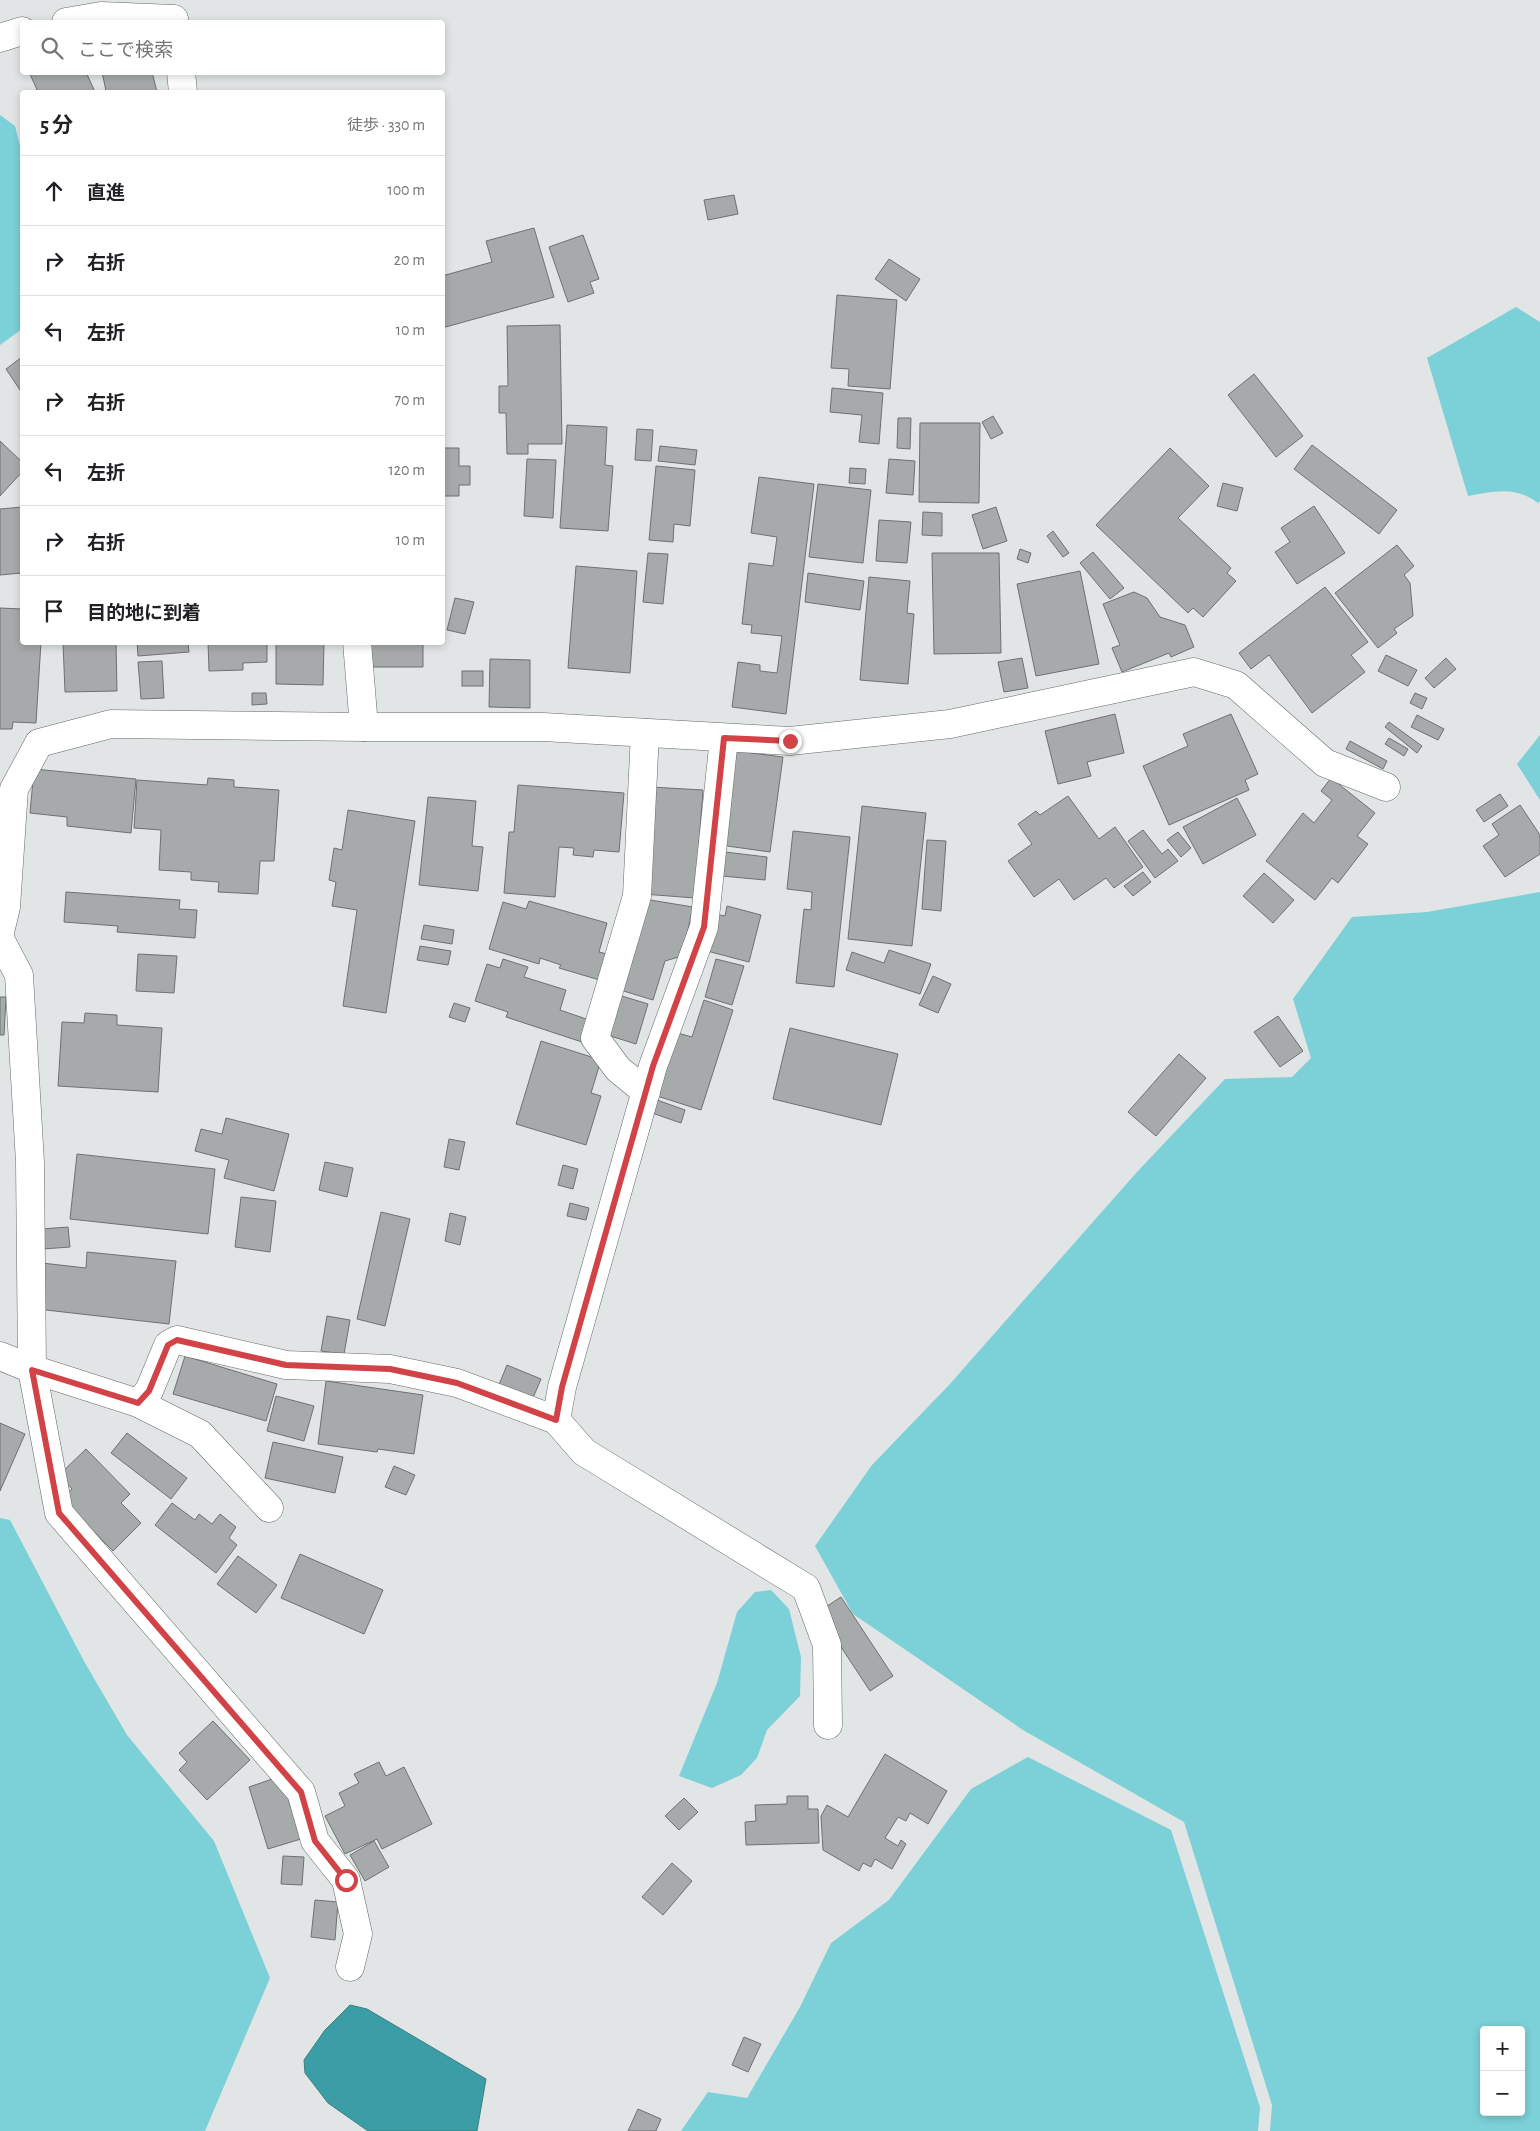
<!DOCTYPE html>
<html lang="ja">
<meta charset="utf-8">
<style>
body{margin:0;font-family:"Alegreya Sans","Noto Sans JP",sans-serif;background:#f6f6f6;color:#202124}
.controls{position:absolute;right:15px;bottom:15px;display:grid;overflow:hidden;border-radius:5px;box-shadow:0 2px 8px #0003}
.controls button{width:45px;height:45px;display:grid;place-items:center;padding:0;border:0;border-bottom:1px solid #e0e0e0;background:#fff;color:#202124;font:25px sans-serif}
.stop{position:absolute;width:15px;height:15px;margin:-11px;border:4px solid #d24348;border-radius:50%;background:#fff}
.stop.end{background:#d24348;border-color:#fff;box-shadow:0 1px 5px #0008}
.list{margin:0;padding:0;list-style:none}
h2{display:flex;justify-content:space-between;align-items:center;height:65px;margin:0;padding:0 20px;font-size:21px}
h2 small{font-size:16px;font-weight:400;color:#757577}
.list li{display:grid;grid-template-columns:32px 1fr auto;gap:15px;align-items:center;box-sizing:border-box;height:70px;padding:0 20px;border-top:1px solid #e0e0e0}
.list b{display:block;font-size:19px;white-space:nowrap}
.list em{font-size:16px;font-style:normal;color:#757577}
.icon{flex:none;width:28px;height:28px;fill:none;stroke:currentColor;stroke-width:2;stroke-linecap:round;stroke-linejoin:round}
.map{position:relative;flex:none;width:1540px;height:2131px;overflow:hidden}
.search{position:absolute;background:#fff;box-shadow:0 2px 8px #0003;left:20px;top:20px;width:425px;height:55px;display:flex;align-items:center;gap:12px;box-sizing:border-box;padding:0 18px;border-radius:5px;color:#757577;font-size:19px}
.panel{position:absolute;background:#fff;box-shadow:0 2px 8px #0003;left:20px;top:90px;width:425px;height:555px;border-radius:5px}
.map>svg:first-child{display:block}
.green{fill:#7cd0d7;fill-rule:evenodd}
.water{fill:#3b9da5;stroke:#3b8085}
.building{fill:#a6aaaa;stroke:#6d7171}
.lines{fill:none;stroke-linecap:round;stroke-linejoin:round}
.street-casing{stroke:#656969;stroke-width:29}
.street{stroke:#fff;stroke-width:28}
.route{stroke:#d24348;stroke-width:6}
</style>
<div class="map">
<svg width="1540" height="2131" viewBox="0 0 1540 2131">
<rect width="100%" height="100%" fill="#e1e5e5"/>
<g class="green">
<path d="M0,115L15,126L22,154V329L0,345Z"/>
<path d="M1516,307L1540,322V501L1538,503C1516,486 1494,491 1468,496L1427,358Z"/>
<path d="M1540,735V800L1517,764Z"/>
<path d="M1540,892V2131H1270L1272,2105L1184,1822L1023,1730L853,1614L815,1546L872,1465L949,1385L1137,1172L1225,1079L1292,1077L1311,1058L1293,999L1352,917L1427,912ZM1484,2030H1521V2112H1484Z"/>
<path d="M0,1518L10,1520L85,1663L127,1735L214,1841L270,1978L205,2131H0Z"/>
<path d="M771,1590L789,1609L801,1657L800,1696L767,1730L757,1758L741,1775L712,1788L679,1776L717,1683L737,1612L755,1592Z"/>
<path d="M1028,1757L1171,1830L1260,2107L1258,2131H681L708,2092L747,2098L800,2007L831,1943L889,1900L971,1789Z"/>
</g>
<path class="water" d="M350,2005L367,2009L486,2079L477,2131H368L328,2103L305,2073L304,2060L325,2030Z"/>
<g class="building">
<path d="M29,72H86L95,92H38Z"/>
<path d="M102,72H152L157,92H100L106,91Z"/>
<path d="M734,195L738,214L708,220L704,200Z"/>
<path d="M534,228L554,297L442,328V276L492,262L486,241Z"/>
<path d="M583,235L599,279L590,282L594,293L568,302L549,247Z"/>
<path d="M889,259L920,279L906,301L875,279Z"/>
<path d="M837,295L897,300L890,389L848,386L849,369L831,368Z"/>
<path d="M560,325L562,444H528V454H507L506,413H499V386H508L507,326Z"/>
<path d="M22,357V393L6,369Z"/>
<path d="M1254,374L1303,436L1276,457L1228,395Z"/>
<path d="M832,388L883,393L879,444L859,442L862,415L830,412Z"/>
<path d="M993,416L1003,433L991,439L982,422Z"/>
<path d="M898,418H911L910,449L897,448Z"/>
<path d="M920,423H980L979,503L919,502Z"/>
<path d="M567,425L607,427L605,465L613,466L608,531L560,528Z"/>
<path d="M637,429L653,430L651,461L635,460Z"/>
<path d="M0,441L22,462V472L0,496Z"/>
<path d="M1312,445L1397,510L1379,534L1294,469Z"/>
<path d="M660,446L697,450L695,465L658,461Z"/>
<path d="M442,448H459V466H470V485H459V496H442Z"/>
<path d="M1170,448L1209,486L1178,518L1231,568L1227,573L1236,581L1203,617L1193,608L1188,613L1096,525Z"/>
<path d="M527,459L556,460L553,518L524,516Z"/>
<path d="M889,459L915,461L913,495L886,493Z"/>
<path d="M656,466L695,470L690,526L674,524L673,542L649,540Z"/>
<path d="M850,468L866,469L865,484L849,483Z"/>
<path d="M759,477L814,484L786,714L732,707L738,662L760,665V671L777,673L782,636L751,633L752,625L742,624L749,563L773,566L777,537L751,533Z"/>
<path d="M1223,483L1243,488L1237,511L1217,506Z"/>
<path d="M818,484L871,490L863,563L809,557Z"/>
<path d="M1314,506L1345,553L1297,584L1275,552L1290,542L1281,528Z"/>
<path d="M22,507V573L0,575V509Z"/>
<path d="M996,507L1007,541L983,549L972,515Z"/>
<path d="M923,512L942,513V536L922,535Z"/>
<path d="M879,520L911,522L907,563L876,561Z"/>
<path d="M1053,531L1069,553L1063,557L1047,536Z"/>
<path d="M1397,545L1414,566L1404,575L1410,583L1413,616L1394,629L1397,633L1378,648L1335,593Z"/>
<path d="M1020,549L1031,553L1028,563L1017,559Z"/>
<path d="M1093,552L1124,588L1110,599L1080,563Z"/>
<path d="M648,553L668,554L663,604L643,602Z"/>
<path d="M932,553H999L1001,653L934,654Z"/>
<path d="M576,566L637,571L630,673L568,668Z"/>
<path d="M1080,571L1099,664L1036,676L1017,584Z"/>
<path d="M808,573L864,581L860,610L805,602Z"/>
<path d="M869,577L910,581L907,613L914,614L908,684L860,680Z"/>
<path d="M1325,587L1368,642L1351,655L1365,672L1312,713L1269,655L1251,669L1239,653Z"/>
<path d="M1134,592L1147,598L1160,617L1185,625L1194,647L1171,657L1169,653L1122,672L1112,648L1120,645L1103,604Z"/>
<path d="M455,598L474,602L465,634L447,630Z"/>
<path d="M0,608L22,609V642H41L36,723L13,722L12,729H0Z"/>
<path d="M63,642H116L117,691L65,692Z"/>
<path d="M137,642H188L189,652L138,656Z"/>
<path d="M208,642H267V662L243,663V670L209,671Z"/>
<path d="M276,642H324L323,685L276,684Z"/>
<path d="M371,642H423V667H370Z"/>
<path d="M1386,655L1417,670L1408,686L1378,671Z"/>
<path d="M1022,658L1028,688L1004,692L998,662Z"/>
<path d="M1446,658L1456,669L1434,688L1425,678Z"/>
<path d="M490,659L530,660V708L489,707Z"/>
<path d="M162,661L164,698L141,699L138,662Z"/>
<rect x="462" y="671" width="21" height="15"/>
<path d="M252,693H266L267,704L252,705Z"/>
<path d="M1415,693L1427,698L1422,709L1410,703Z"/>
<path d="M1115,714L1124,753L1087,762L1091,776L1058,784L1045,731Z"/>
<path d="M1231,714L1258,774L1245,780L1249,790L1169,825L1143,766L1188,746L1183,734Z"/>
<path d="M1417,715L1444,729L1438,740L1411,727Z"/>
<path d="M1389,722L1422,746L1417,753L1385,727Z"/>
<path d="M1389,738L1408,749L1404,756L1385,744Z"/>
<path d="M1350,741L1387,761L1383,769L1346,749Z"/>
<path d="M728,750L783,757L770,852L720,845Z"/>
<path d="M34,769L136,779L131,833L67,826V817L30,813Z"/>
<path d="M208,778L234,780V787L279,790L274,861H260L258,894L218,892L219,882L191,880V872L159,870L161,830L134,828L137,780L207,785Z"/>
<path d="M1331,778L1375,813L1357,836L1368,844L1338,883L1332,878L1315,900L1266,861L1303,813L1314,823L1332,800L1321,791Z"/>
<path d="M518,785L624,793L619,852L594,850L593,857L573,855L574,848L559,847L555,897L504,893L509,832H514Z"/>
<path d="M651,787L703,790L695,898L643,894Z"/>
<path d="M1500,794L1508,806L1484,822L1476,810Z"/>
<path d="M1068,796L1099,839L1115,827L1143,867L1114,888L1106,878L1074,900L1059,879L1034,897L1008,861L1032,844L1018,824L1036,811L1040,815Z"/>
<path d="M428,797L476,801L472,846L483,847L478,891L419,885Z"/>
<path d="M1237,798L1256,835L1203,864L1183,827Z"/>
<path d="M1520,805L1540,835V854L1505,877L1483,846L1499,835L1492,824Z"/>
<path d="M862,806L926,813L912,946L848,939Z"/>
<path d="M348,810L415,821L386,1013L343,1006L357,910L332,906L336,882L329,880L334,848L342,850Z"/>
<path d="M1143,830L1162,854L1168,849L1178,861L1155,878L1128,841Z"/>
<path d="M793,831L850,837L834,987L796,983L804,909L811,910L812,892L787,889Z"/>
<path d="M1178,832L1191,848L1181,857L1167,840Z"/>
<path d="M927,840L946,841L941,911L922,909Z"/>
<path d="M725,852L767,857L765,880L722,876Z"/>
<path d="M1143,872L1151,882L1133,896L1124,886Z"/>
<path d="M1264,873L1294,900L1273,923L1243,896Z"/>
<path d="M66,892L180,900L179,909L197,910L195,938L117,932L118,926L64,922Z"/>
<path d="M644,899L693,907L682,956L665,961L653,1000L617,989Z"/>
<path d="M529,901L607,923L599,952L611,955L603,981L559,968L561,965L540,958L539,964L489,949L503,902L526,909Z"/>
<path d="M727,906L761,915L749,962L707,951L715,914L725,916Z"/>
<path d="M424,925L454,930L452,944L421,939Z"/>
<path d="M420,946L451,951L448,965L417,960Z"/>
<path d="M889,950L931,964L920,994L846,970L852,952L884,963Z"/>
<path d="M138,954L177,956L174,993L136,991Z"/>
<path d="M503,959L528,967L524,977L566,990L560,1010L592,1021L585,1043L506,1017L508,1012L475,1001L487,964L500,968Z"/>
<path d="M716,959L744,966L732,1005L705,997Z"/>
<path d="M933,976L951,984L938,1013L919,1005Z"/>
<path d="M612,993L648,1004L636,1044L601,1033Z"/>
<path d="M0,997H6L4,1035H0Z"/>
<path d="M704,1000L733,1010L701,1110L654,1095L674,1032L692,1037Z"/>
<path d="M454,1003L470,1008L465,1022L449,1017Z"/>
<path d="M85,1013L117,1015V1025L162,1028L158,1092L58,1086L62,1022L84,1023Z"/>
<path d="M1278,1016L1303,1051L1280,1067L1254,1032Z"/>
<path d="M790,1028L898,1054L881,1125L773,1099Z"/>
<path d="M541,1041L601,1060L591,1093L601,1096L586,1145L516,1124Z"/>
<path d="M1179,1054L1206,1078L1156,1136L1128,1112Z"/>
<path d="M657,1100L685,1110L681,1123L652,1113Z"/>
<path d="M226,1118L289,1134L274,1191L224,1178L229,1160L195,1151L201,1129L222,1134Z"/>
<path d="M449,1139L465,1142L459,1170L444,1167Z"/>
<path d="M77,1154L215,1169L208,1234L70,1219Z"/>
<path d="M325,1162L353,1168L347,1197L319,1190Z"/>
<path d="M563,1165L578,1169L573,1189L558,1185Z"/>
<path d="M241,1197L276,1201L270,1252L235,1247Z"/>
<path d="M570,1203L589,1208L586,1220L567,1216Z"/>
<path d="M381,1212L410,1219L385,1326L357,1319Z"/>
<path d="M450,1213L466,1217L460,1245L445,1241Z"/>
<path d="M68,1227L70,1247L43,1249L41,1229Z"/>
<path d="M87,1252L176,1261L169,1324L37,1309L42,1263L86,1268Z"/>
<path d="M327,1316L350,1320L344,1354L321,1351Z"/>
<path d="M185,1356L277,1384L266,1421L173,1394Z"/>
<path d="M507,1365L541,1379L530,1405L496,1392Z"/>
<path d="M326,1381L423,1395L414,1454L378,1449L377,1452L318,1444Z"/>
<path d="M276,1396L314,1406L304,1441L267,1431Z"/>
<path d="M0,1423L25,1434L0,1491Z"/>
<path d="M127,1433L187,1478L171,1499L111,1453Z"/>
<path d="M273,1442L343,1457L335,1493L265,1478Z"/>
<path d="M86,1449L130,1494L121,1503L141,1523L113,1551L62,1499L72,1489L59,1475Z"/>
<path d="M394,1466L415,1475L406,1495L385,1487Z"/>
<path d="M172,1503L195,1520L199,1514L212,1524L220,1514L236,1527L229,1538L237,1545L216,1573L155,1525Z"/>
<path d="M300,1554L383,1590L364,1634L281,1598Z"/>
<path d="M238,1556L277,1585L256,1613L217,1584Z"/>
<path d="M841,1597L893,1676L870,1691L818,1612Z"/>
<path d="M213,1721L250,1760L207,1800L179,1770L187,1762L179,1753Z"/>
<path d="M885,1754L947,1791L928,1824L910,1813L906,1821L898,1817L885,1838L898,1846L901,1840L906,1844L892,1869L875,1859L871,1867L863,1863L859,1871L823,1850L821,1816L827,1805L848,1817Z"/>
<path d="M379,1762L386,1776L404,1767L432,1824L382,1849L377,1839L345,1854L325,1816L345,1806L339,1793L359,1783L354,1774Z"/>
<path d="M281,1776L301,1839L268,1849L249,1787Z"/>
<path d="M787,1796H808V1809H818L819,1843L746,1845L745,1822L756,1821L755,1805L787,1804Z"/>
<path d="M684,1798L698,1812L679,1830L665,1816Z"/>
<path d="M374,1841L389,1867L365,1881L350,1855Z"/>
<path d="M283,1856L304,1857L302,1885L281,1884Z"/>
<path d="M672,1863L692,1881L663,1915L642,1897Z"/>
<path d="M315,1900L338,1902L335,1940L311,1937Z"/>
<path d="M744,2037L761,2044L748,2072L732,2065Z"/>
<path d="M638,2109L661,2119L656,2131H628Z"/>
</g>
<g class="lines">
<g class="street-casing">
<g id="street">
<path d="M66,22L101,16L174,19"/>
<path d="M0,38L22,31"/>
<path d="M181,72L183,92"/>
<path d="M357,642L364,727"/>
<path d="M645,733L637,896L595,1038L618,1069L646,1092"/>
<path d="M724,738L704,927L653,1066L562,1387L556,1420L584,1452L806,1588L827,1645L828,1725"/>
<path d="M0,932L6,907L14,789L39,743L111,724L364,727H543L790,741L950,724L1194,672L1236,685L1325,763L1386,787"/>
<path d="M0,939L19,975L30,1162L32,1369L59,1513L301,1792L315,1841L346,1880L358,1934L350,1967"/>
<path d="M0,1356L32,1369L138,1403L200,1434L269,1508"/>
<path d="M138,1403L149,1391L168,1345L177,1340L286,1365L390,1369L457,1383L556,1420"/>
</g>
</g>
<use href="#street" class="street"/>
</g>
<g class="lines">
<path class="route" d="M346,1880L315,1841L301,1792L59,1513L32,1370L138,1403L149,1391L168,1345L177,1340L286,1365L390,1369L457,1383L556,1420L562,1387L653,1066L704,927L724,738L790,741"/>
</g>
</svg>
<div class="controls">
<button>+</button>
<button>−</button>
</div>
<div class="stop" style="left:346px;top:1880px"></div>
<div class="stop end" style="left:790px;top:741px"></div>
<div class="search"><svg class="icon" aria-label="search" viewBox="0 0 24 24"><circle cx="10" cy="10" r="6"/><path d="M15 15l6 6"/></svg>ここで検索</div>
<section class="panel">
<h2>5 分<small>徒歩 · 330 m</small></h2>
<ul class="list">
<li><svg class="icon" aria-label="ahead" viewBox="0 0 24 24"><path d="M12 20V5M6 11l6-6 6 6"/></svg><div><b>直進</b></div><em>100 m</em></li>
<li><svg class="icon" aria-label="right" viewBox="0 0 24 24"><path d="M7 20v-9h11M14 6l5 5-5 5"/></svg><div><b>右折</b></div><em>20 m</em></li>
<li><svg class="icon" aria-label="left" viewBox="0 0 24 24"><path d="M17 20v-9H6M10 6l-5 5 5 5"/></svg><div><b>左折</b></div><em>10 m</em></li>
<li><svg class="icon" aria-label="right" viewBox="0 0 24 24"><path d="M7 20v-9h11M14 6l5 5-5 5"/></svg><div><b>右折</b></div><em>70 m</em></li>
<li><svg class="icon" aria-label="left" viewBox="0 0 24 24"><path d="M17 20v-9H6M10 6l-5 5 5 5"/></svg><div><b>左折</b></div><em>120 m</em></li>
<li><svg class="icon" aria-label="right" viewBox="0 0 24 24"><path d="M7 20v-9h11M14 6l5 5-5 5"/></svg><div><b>右折</b></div><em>10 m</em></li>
<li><svg class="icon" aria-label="arrive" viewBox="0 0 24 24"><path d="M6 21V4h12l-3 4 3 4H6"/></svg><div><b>目的地に到着</b></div></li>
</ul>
</section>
</div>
